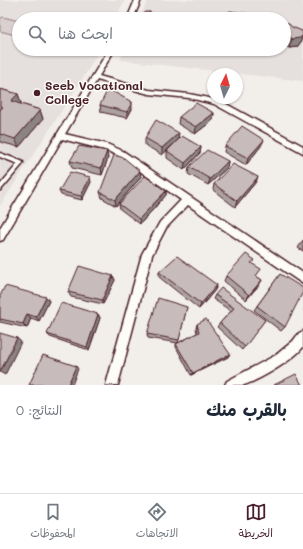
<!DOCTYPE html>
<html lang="ar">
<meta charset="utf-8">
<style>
body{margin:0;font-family:Mali,"Playpen Sans Arabic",sans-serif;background:#f2f2f3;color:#1f2937;direction:rtl}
.compass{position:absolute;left:207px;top:68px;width:36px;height:36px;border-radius:50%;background:#fff;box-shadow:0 1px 3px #0004;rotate:5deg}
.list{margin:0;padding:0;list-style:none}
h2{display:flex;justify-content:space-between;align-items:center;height:52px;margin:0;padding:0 16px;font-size:17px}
h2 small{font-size:13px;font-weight:400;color:#747a83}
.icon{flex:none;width:22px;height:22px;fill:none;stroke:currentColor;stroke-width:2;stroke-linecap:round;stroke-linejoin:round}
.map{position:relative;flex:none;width:303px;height:385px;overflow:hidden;direction:ltr}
.search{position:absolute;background:#fff;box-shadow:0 1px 3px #0004;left:12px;right:12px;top:12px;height:44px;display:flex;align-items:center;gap:10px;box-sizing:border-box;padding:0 14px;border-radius:22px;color:#747a83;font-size:15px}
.sheet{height:108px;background:#fff}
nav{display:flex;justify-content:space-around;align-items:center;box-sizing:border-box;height:56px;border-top:1px solid #e0e1e3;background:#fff;font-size:11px;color:#747a83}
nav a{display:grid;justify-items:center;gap:2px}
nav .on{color:#4a1f2b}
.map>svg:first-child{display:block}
.built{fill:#e5dfdd}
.green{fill:#d9d0cf;stroke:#92787d}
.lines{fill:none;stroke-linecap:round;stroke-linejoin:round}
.service-casing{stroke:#4a1f2b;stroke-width:7}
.minor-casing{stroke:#4a1f2b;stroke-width:3}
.service{stroke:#fdfcf7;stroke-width:4}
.minor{fill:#fdfcf7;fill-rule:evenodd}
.wall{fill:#aca1a1;stroke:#4a1f2b}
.shaded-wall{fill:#8c8383;stroke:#4a1f2b}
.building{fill:#c8bbbb;stroke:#4a1f2b}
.poi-dot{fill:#4a1f2b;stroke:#fdfcf7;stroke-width:1.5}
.labels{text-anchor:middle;stroke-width:3;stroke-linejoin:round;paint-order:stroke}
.poi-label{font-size:12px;font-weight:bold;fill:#4a1f2b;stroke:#fdfcf7;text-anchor:start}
</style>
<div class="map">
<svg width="303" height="385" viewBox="0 0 303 385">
<rect width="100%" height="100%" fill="#f2efeb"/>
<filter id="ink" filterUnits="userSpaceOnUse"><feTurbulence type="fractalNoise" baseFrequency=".025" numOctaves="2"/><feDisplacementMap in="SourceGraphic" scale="8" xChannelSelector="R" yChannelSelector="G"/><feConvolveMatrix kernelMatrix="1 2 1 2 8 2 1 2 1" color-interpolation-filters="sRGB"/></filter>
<g filter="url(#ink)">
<g class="built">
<path d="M0,0H125L115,19H19V49H100L88,70L0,206Z"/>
<path d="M148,0H303V81L120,60L125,49H284V19H139Z"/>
</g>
<path class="green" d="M3,17L19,21V36L0,31V19Z"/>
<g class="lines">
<g class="service-casing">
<path id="service" d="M0,155L21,163L0,188"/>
</g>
<g class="minor-casing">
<g id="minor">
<path d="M135,0H141L133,19H127Z"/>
<path d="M109,49H115L99,76L149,90L189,94L219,100L303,146V153L214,104L189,98L149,94L97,80L65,134L107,144L123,151L303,273V284L188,205L166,228L152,255L118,385H106L142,254L160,222L181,200L117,155L105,150L62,139L3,240L0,241V228Z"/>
<path d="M303,331V347C294,360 259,380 244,385C239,385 231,385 225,385L227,381L276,355L293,341L299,333Z"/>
</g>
</g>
<use href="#service" class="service"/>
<use href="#minor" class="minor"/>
</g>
<g class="wall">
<path d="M150,12V15L148,19L144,18V15Z"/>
<path d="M284,23L292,27L303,35L300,43L297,47L289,48L284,45Z"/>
<path d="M0,89L18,94L21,103V104L40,110L43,119L19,147L0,142Z"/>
<path d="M100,105L132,109L127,118L101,112Z"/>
<path d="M214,113L213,120L195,134L178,124L179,117Z"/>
<path d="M145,138L178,140L201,147L200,153L184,170L167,158V151L177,141L162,155L145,145Z"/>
<path d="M225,146H261L246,165L224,152Z"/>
<path d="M108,158L102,175L72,168L70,161Z"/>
<path d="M228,161L227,168L208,185L188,174L189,167Z"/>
<path d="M141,177L116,206L102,198L100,192Z"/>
<path d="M258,177L255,183L235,207L213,190L214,184Z"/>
<path d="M91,182L82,200L61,195L59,191Z"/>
<path d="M166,191V195L140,224L120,209L119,204Z"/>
<path d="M303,240V251L298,248Z"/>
<path d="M252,264L256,276L262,280L259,285L246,300L224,281L226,276Z"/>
<path d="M159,272L217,285L215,290L199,309L159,277Z"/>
<path d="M280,274L285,327L281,331L254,310Z"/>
<path d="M113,276L115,280L103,304L71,297L68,292Z"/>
<path d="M215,295L265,320L242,350L217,327L220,323L231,311L213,299Z"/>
<path d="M0,296L46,297L49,301L39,321L31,318L27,328L0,322Z"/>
<path d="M187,307L178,343L197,333L196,328L197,324L228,357L191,375L176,347V344L178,343L148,338L147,334Z"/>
<path d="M98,314L100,318L89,350L50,337L47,334Z"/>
</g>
<g class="shaded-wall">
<path d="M303,35L300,43L297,47L289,48L292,39Z"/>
<path d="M18,94L21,103L15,110L11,101Z"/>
<path d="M132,102V109L127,118V112Z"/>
<path d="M40,110L43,119L19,147L15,139Z"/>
<path d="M214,113L213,120L195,134L196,127Z"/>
<path d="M179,133L178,140L162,155V148Z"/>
<path d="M264,140L261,146L246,165L248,158Z"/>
<path d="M201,147L200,153L184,170L185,163Z"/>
<path d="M107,151L108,158L102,175L101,168Z"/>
<path d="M228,161L227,168L208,185L210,179Z"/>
<path d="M140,171L141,177L116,206L115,200Z"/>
<path d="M90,177L91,182L82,200L81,196Z"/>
<path d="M258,177L255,183L235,207L237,201Z"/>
<path d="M166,191V195L140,224L139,219Z"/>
<path d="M113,276L115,280L103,304L102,300Z"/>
<path d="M262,280L259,285L246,300L249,295Z"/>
<path d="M217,285L215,290L199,309L201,304Z"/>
<path d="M46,297L49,301L39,321L36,317Z"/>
<path d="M27,314L31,318L27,328L23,324Z"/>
<path d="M98,314L100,318L89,350L87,347Z"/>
<path d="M17,338L21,342L5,375L0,372Z"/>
<path d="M230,354L228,357L191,375L193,373Z"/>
<path d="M76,366L78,369L72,385H68Z"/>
</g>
<g class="building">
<path d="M230,11L257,15L258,19H224V18H226L227,13Z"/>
<path d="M145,12H150L148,16L144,15Z"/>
<path d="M284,23L289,24L292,27L302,31L303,35L300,38L292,39L284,34Z"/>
<path d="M0,89L18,94L11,101L40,110L15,139L0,134V110L3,107L0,106Z"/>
<path d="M108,89L132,102L127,112L100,105Z"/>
<path d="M196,103L214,113L196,127L179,117Z"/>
<path d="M156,120L179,133L162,148L145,138Z"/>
<path d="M242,126L264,140L248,158L225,146Z"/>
<path d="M182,136L201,147L185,163L167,151Z"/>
<path d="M79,146L107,151L101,168L70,161Z"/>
<path d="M207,150L228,161L210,179L189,167Z"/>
<path d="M114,155L124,158L140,171L115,200L100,192Z"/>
<path d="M233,164L258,177L237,201L214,184Z"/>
<path d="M70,172L90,177L81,196L59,191Z"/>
<path d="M145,176L166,191L139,219L119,204Z"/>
<path d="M246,254L255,260L251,263L261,269L256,276L262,280L249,295L226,276Z"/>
<path d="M177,256L217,285L201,304L159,272Z"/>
<path d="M79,266L113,276L102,300L68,292Z"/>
<path d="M280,274L303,288V292L285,327L257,306Z"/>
<path d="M5,286L46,297L36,317L27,314L23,324L0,319V296Z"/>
<path d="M221,288L265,320L245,347L220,323L234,308L215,295Z"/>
<path d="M158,298L187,307L179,340L147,334Z"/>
<path d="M61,303L98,314L87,347L47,334Z"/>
<path d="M206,319L230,354L193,373L176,344L199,332L197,324Z"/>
<path d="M0,333L17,338L0,372Z"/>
<path d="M43,355L76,366L68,385H29Z"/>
<path d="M296,374L302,385H274Z"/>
</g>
</g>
<circle class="poi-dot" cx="37" cy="93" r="4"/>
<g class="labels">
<g class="poi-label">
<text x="45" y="90">Seeb Vocational<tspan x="45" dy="14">College</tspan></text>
</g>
</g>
</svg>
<svg class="compass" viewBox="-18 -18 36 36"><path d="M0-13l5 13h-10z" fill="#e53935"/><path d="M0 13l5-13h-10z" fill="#747a83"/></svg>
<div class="search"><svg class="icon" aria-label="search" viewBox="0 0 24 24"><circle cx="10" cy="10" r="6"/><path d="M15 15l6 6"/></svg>ابحث هنا</div>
</div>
<section class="sheet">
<h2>بالقرب منك<small>النتائج: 0</small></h2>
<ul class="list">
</ul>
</section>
<nav>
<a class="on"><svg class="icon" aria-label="map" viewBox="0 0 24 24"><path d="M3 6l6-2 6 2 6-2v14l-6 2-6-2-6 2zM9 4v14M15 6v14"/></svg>الخريطة</a>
<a><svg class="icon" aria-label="directions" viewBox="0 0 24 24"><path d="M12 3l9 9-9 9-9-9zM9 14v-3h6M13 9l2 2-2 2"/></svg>الاتجاهات</a>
<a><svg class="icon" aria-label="saved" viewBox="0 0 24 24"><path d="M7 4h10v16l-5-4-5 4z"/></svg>المحفوظات</a>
</nav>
